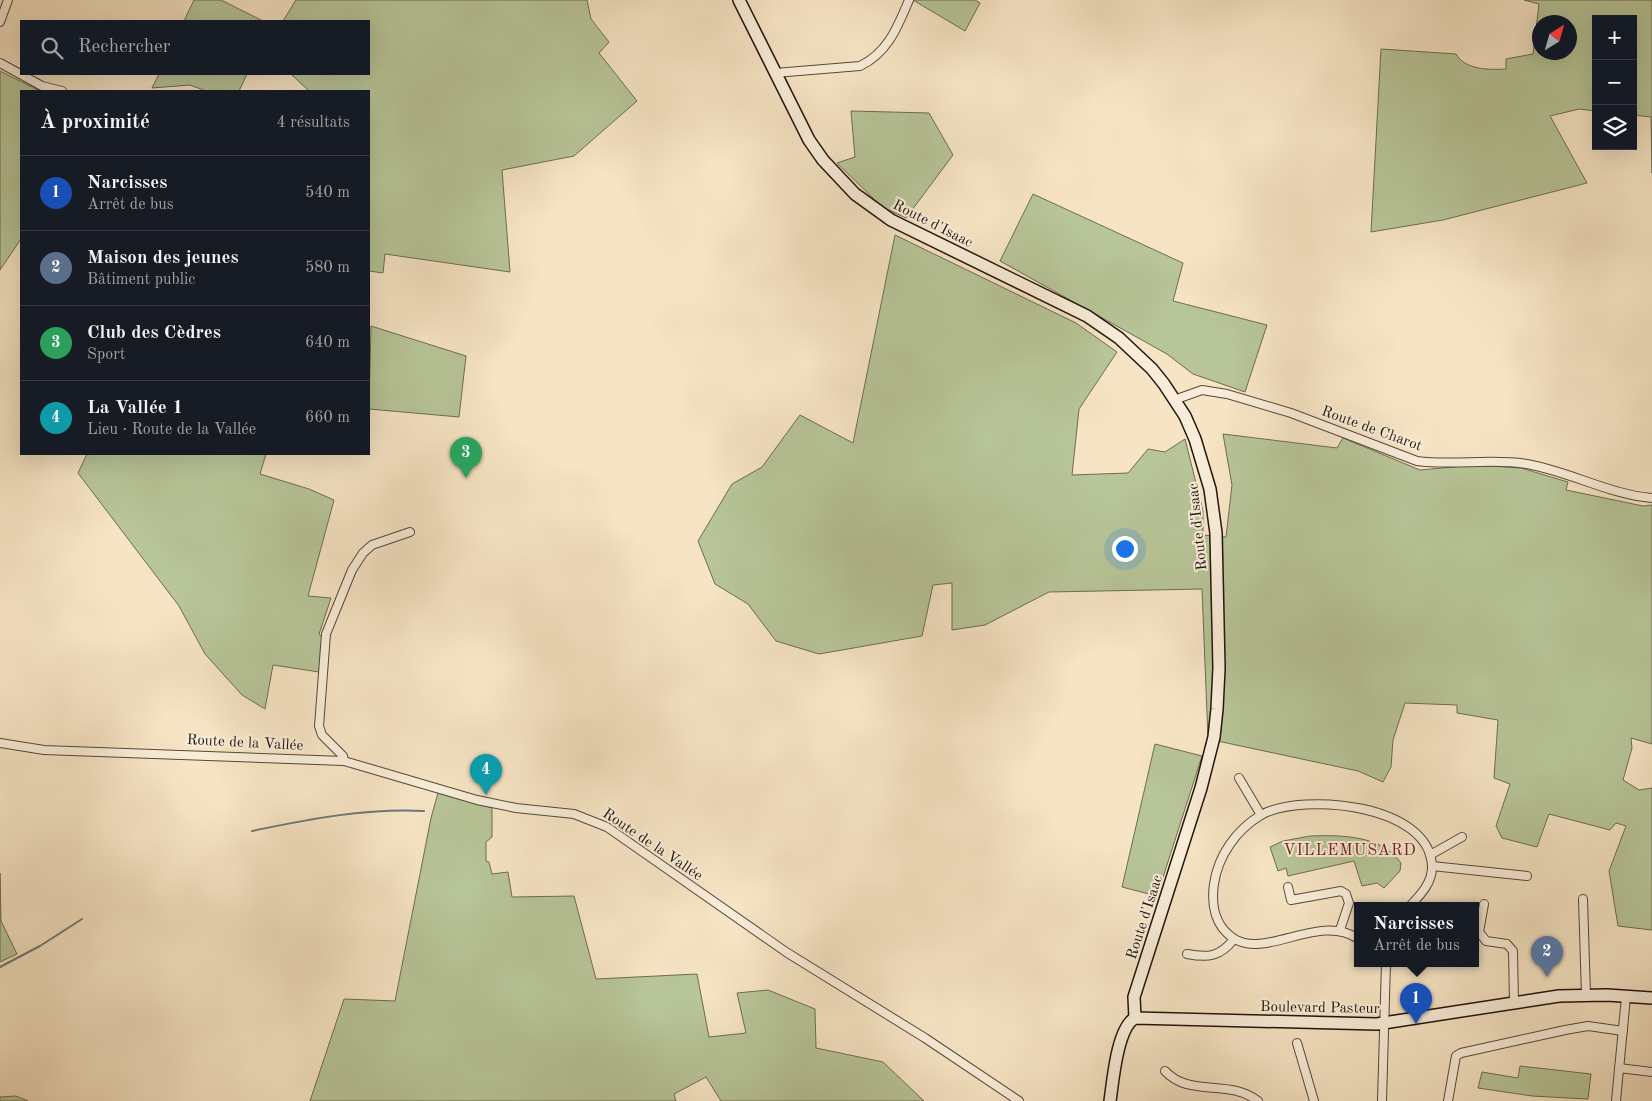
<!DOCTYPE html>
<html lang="fr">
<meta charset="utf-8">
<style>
body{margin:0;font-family:"Old Standard TT",serif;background:#242831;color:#f1f3f6}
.controls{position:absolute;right:15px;top:15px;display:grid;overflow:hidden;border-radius:0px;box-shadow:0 5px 20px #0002}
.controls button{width:45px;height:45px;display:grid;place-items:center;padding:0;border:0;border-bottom:1px solid #363941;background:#171b24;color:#f1f3f6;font:25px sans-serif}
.compass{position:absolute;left:1532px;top:15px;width:45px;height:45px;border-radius:50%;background:#171b24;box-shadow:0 5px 20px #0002;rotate:37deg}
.you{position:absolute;left:1124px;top:548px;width:18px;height:18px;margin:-12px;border:4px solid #fff;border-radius:50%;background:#1a73e8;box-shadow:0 0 0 8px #1a73e833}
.badge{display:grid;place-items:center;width:32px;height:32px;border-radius:50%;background:#8c9099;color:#fff;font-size:16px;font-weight:700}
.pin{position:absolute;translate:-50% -41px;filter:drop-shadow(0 1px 2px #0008)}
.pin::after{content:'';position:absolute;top:26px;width:18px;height:15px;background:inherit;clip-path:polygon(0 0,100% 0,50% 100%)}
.popup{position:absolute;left:1354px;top:902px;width:125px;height:65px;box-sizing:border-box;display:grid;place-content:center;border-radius:0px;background:#171b24;filter:drop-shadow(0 1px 4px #0005);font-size:16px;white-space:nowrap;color:#9ea1a6}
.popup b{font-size:19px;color:#f1f3f6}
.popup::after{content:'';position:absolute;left:50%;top:100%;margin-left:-10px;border:10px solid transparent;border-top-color:#171b24}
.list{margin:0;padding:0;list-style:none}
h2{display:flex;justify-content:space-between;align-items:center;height:65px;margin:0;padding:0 20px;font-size:21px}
h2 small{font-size:16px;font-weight:400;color:#9ea1a6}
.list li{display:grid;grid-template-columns:32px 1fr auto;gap:15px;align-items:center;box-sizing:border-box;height:75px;padding:0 20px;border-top:1px solid #363941}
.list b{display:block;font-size:19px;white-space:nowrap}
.list p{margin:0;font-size:16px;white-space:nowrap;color:#9ea1a6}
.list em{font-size:16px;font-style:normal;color:#9ea1a6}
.icon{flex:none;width:28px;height:28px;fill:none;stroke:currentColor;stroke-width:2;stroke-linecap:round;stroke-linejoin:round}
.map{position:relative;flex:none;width:1652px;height:1101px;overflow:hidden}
.search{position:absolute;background:#171b24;box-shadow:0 5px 20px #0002;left:20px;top:20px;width:350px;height:55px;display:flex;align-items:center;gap:12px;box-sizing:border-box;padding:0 18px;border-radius:0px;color:#9ea1a6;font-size:19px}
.panel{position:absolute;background:#171b24;box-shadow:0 5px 20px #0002;left:20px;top:90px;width:350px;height:365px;border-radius:0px}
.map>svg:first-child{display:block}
.green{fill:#b7c598;stroke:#6c6c52;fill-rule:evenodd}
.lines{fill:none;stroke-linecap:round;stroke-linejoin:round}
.stream{stroke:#6d7976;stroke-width:2}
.street-casing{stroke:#56483a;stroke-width:10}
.secondary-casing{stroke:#20140c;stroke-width:14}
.street{stroke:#f9edd9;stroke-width:8}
.secondary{stroke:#f9edd9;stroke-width:11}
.labels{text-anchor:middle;stroke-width:4;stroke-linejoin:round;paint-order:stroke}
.street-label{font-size:15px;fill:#20140c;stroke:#f9edd9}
.neighbourhood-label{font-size:16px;letter-spacing:1px;fill:#7a1f14;stroke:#f9edd9}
</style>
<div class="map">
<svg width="1652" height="1101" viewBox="0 0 1652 1101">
<rect width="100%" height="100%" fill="#f6e4c4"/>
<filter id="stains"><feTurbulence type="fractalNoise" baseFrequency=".004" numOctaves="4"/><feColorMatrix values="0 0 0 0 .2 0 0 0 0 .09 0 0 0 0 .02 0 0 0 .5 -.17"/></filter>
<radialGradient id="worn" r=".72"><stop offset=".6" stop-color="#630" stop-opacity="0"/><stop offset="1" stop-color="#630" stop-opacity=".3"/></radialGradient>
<g class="green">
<path d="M194,0H221L263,21H184Z"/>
<path d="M296,0H587L591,19L609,42L599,53L637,101L574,156L502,170L510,272L385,254L383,273L369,271V91H309L291,74H369V21H283Z"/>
<path d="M913,0H975L980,3L965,31Z"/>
<path d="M1524,0H1652V173L1651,117L1633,115V19H1596V111L1579,109L1550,116L1587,183L1443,220L1371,232L1381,49L1456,54C1465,70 1489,70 1506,69V59L1533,54L1539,4ZM1540,22H1570V52H1540Z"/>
<path d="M0,71L40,91H21V239L0,270Z"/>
<path d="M159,74H247L239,91H206L190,85L152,88Z"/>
<path d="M851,111L929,113L953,155L906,218L882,207L837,163L855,157Z"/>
<path d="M1033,194L1183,263L1173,301L1267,325L1245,392L1193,374L1167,354L1000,261Z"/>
<path d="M895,235L1076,323L1117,352L1079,409L1072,475L1128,473L1148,449L1165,452L1185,439L1203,511V535L1226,537L1232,485L1223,434L1337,448L1343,438L1420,470L1475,465L1521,468L1568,482L1566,490L1643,506L1652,505V744L1631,738L1632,748L1623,780L1639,790L1652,788V930L1618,926L1609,871L1626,826L1616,823L1610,830L1549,814L1537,847L1502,838L1496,826L1510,784L1494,778L1498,720L1457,713V705L1405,703L1393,740L1391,767L1383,782L1358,771L1208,739L1202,589L1049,592L985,625L952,630V583L933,585L922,636L819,654L776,641L748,604L715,584L698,541L732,484L762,467L800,415L853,443Z"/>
<path d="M371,326L466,356L459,417L369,409Z"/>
<path d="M87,454H266L260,474L309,489L334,500L308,596L331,598L319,634L322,637L319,672L273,665L265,709L242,695L205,654L179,606L78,473Z"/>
<path d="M1155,744L1202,756L1157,896L1122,887Z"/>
<path d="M438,793L492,808V837L486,842V861L489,862L492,874L508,872L512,897L574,896L596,979L697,974L709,1037L746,1033L737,993L768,990L815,1009L816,1048L883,1062L924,1101H721L706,1077L674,1094L676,1101H310L344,999L395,1001L431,818Z"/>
<path d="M1310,836C1342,835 1381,835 1401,863L1400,871L1384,888L1377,883L1362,886L1354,861L1288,876L1286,868L1278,871L1270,847L1283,841Z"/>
<path d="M0,873L1,921L17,954L0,962Z"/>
<path d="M1520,1066L1591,1074L1588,1099L1532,1096L1478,1088L1482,1072L1518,1078Z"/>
<path d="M16,1096L28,1101H0V1097Z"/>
</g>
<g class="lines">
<g class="stream">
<path d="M252,831C309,819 366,808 424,811"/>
<path d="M0,967L40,946L82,919"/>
</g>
<g class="street-casing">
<g id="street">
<path d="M0,22L8,0"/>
<path d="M0,63L42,86L62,91"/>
<path d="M775,73L860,66C888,53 898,26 909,0"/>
<path d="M1174,400L1202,390L1227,394L1291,413L1417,461C1453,466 1490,458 1527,464C1568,471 1611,495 1652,498"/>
<path d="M0,743L44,750L344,761L477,800L516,808L574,814L607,827L786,952L925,1038L1019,1101"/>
<path d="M344,761L343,756L322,735L319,726L326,634L352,570L363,553L372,545L410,532"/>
<path d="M1239,778L1261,815"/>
<path d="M1430,855L1462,837"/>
<path d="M1432,866L1527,876"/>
<path d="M1288,887L1291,900L1341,891L1346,894L1349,903L1340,930"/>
<path d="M1583,899L1586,995"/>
<path d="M1484,904L1479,932L1486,941L1507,944L1513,951L1514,1002"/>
<path d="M1357,938C1318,913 1265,960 1233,938C1215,926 1211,905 1214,884C1218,856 1236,830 1261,815C1303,792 1431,804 1432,867C1432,883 1421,894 1411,905"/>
<path d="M1187,954C1208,958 1220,957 1234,939"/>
<path d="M1297,1043L1314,1101"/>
<path d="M1619,1068L1652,1072"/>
<path d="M1165,1071C1190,1098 1228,1078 1258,1101"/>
<path d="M1382,1101L1386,963"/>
<path d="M1448,1101L1456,1056L1461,1053L1565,1030L1588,1026L1623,1031"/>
<path d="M1616,1101L1626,997"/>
</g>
</g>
<g class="secondary-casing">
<g id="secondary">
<path d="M739,0L809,140L823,160L855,194L891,220L1087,316L1119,338L1152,369L1164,384L1185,416L1195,439L1210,489L1216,533L1219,668L1217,709L1214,737L1201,788L1134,997L1135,1018"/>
<path d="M1110,1101C1113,1081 1117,1028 1135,1018L1377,1024L1559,996L1607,995L1652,998"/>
</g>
</g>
<use href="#street" class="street"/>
<use href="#secondary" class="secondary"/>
</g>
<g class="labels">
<g class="street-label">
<text transform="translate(933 223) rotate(27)" y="5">Route d'Isaac</text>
<text transform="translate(1372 428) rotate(20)" y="5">Route de Charot</text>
<text transform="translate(1197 527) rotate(-96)" y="5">Route d'Isaac</text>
<text transform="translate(245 742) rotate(3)" y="5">Route de la Vallée</text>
<text transform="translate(653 844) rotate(34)" y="5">Route de la Vallée</text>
<text transform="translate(1144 917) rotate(-72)" y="5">Route d'Isaac</text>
<text transform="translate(1320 1007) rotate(1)" y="5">Boulevard Pasteur</text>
</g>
<g class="neighbourhood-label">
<text x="1350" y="855">VILLEMUSARD</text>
</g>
</g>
<rect width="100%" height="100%" filter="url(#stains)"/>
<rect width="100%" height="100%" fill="url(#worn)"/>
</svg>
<div class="controls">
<button>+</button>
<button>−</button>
<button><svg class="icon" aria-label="layers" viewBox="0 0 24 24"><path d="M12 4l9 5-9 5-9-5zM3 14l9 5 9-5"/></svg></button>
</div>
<svg class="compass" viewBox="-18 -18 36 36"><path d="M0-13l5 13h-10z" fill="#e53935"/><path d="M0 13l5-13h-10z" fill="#9ea1a6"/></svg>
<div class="you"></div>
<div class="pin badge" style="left:1416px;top:1024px;background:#1a4fb4">1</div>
<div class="popup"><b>Narcisses</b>Arrêt de bus</div>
<div class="pin badge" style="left:1547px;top:977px;background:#5c6f8a">2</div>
<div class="pin badge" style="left:466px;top:478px;background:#2e9e5b">3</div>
<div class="pin badge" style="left:486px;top:795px;background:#0f9aa8">4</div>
<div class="search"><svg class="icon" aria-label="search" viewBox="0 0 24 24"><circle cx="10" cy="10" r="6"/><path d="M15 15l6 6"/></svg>Rechercher</div>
<section class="panel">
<h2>À proximité<small>4 résultats</small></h2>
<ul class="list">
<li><span class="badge" style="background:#1a4fb4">1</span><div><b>Narcisses</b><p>Arrêt de bus</p></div><em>540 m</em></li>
<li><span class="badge" style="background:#5c6f8a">2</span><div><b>Maison des jeunes</b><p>Bâtiment public</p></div><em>580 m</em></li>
<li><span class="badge" style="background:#2e9e5b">3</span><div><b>Club des Cèdres</b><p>Sport</p></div><em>640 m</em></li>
<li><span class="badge" style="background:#0f9aa8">4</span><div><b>La Vallée 1</b><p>Lieu · Route de la Vallée</p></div><em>660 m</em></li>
</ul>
</section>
</div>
